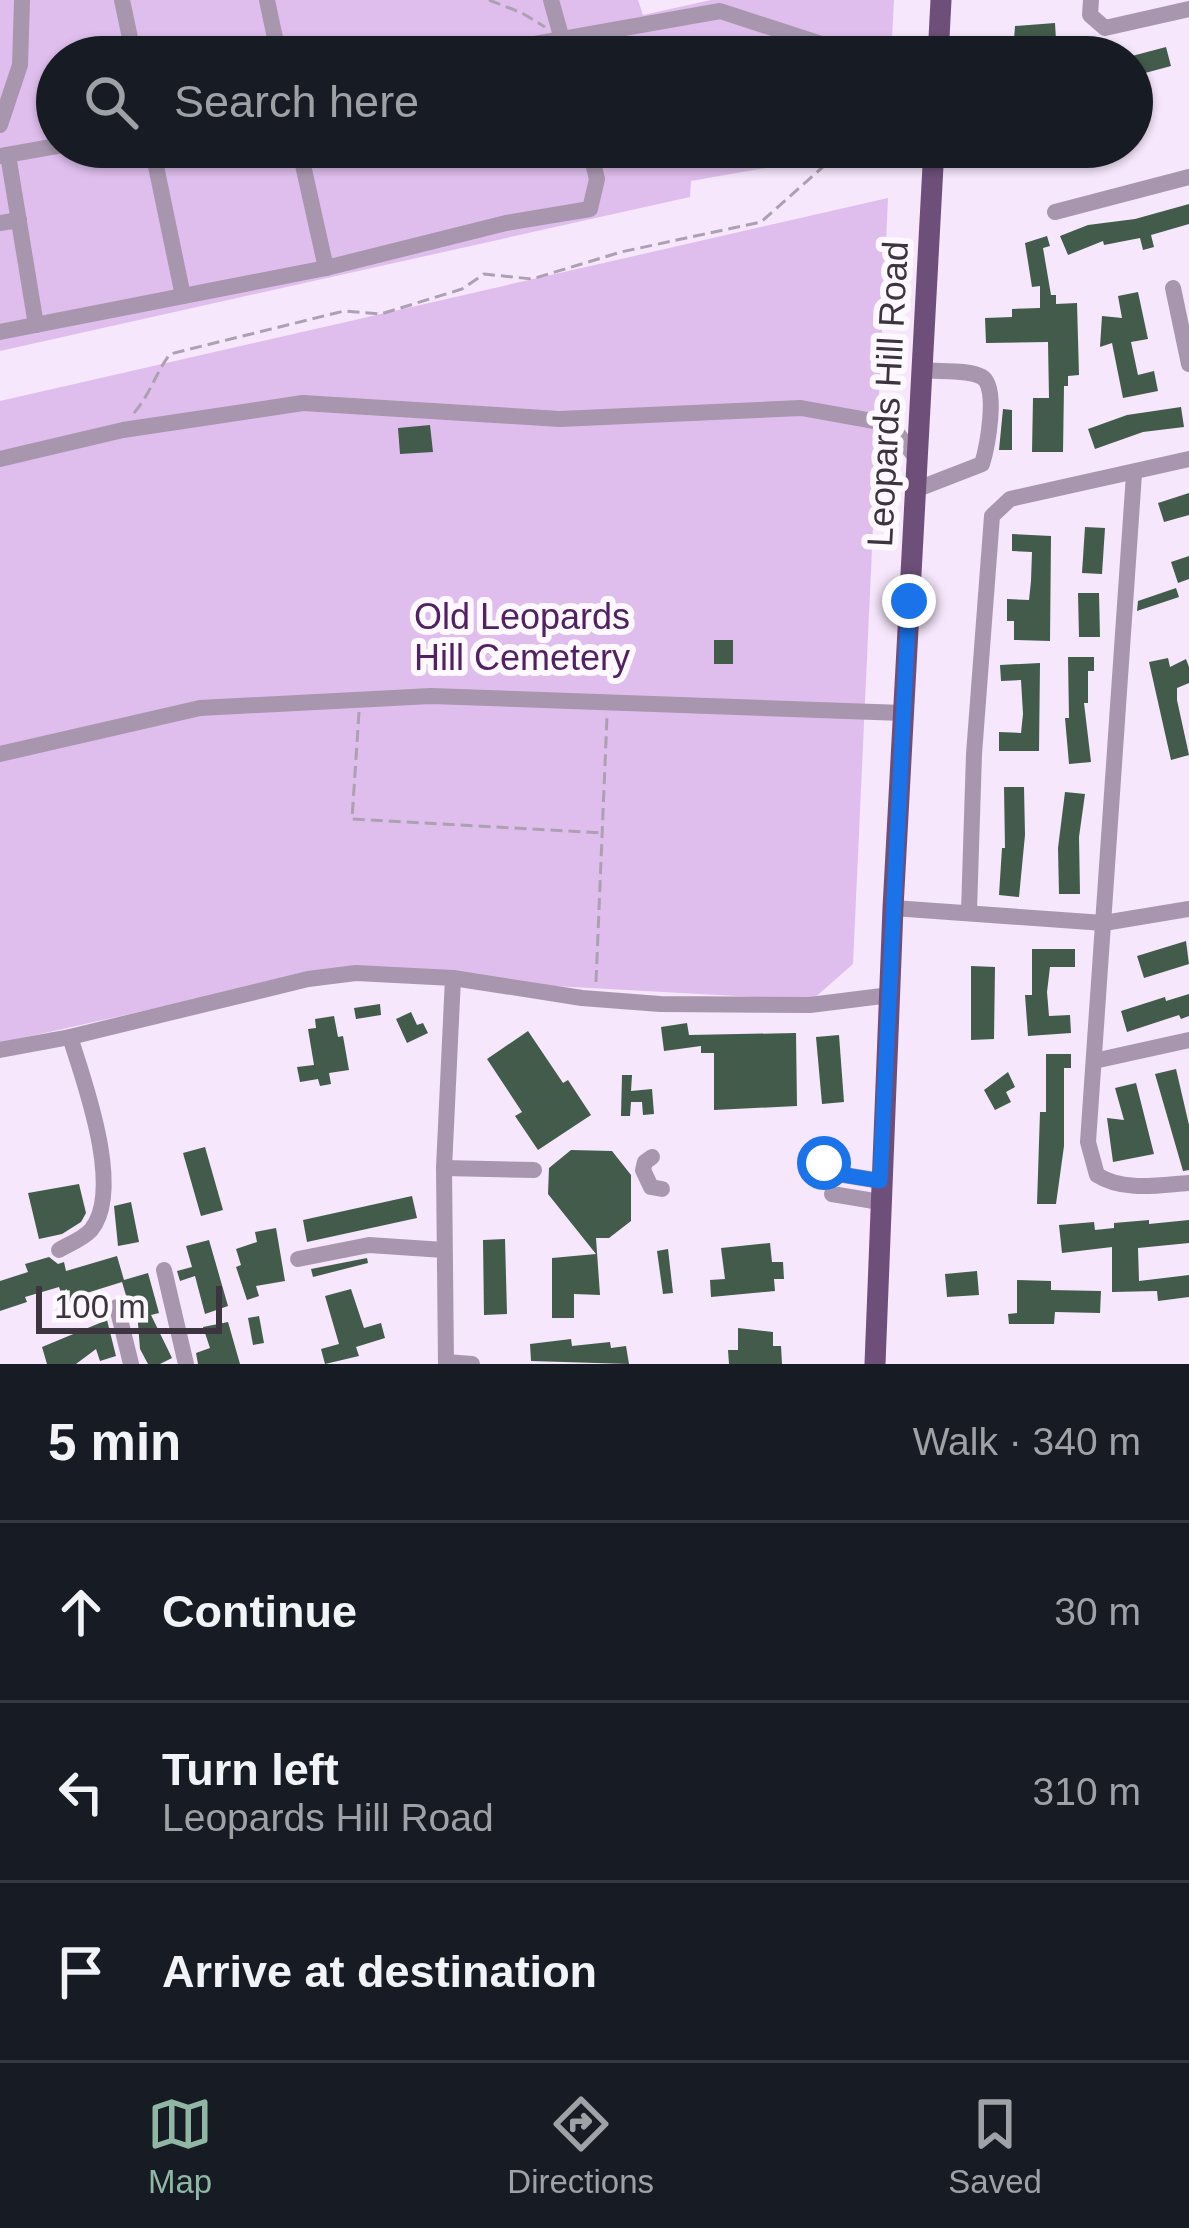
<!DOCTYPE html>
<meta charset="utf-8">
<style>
body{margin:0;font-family:Arial,sans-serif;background:#242831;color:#f1f3f6}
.scale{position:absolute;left:36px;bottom:30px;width:186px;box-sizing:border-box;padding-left:12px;border:6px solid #3c353f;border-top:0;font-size:33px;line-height:42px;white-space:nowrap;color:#3c353f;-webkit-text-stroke:9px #fdf9fe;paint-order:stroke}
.stop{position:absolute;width:36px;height:36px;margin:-27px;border:9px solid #1a73e8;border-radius:50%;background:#fff}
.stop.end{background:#1a73e8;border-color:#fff;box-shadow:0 3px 12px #0008}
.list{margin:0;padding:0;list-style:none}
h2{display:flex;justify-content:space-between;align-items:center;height:156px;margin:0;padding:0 48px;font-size:51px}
h2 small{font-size:39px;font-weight:400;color:#9ea1a6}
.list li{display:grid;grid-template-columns:78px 1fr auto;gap:36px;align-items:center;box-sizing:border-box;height:180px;padding:0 48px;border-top:3px solid #363941}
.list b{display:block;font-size:45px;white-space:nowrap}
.list p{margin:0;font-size:39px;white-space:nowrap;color:#9ea1a6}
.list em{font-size:39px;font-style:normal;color:#9ea1a6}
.icon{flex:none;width:66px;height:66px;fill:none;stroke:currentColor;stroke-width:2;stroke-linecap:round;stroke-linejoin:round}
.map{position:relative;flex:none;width:1189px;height:1364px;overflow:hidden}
.search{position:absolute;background:#171b24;box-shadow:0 3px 9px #0004;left:36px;right:36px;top:36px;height:132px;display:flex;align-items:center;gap:30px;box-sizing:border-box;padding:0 42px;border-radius:66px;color:#9ea1a6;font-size:45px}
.sheet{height:696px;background:#171b24}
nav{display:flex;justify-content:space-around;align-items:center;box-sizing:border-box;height:168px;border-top:3px solid #363941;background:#171b24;font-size:33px;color:#9ea1a6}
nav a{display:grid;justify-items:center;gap:6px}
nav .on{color:#8fb7a3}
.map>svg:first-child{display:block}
.green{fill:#dfbeed}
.building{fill:#425b4a}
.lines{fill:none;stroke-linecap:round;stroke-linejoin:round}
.path{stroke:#aca0b1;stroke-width:3;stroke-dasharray:12 6;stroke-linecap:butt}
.minor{stroke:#a896af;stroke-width:16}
.major{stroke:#6d4f79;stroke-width:21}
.route{stroke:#1a73e8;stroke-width:15}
.labels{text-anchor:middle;stroke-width:12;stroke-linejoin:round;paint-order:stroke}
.street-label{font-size:36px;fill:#3c353f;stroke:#fdf9fe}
.park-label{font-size:36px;fill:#522163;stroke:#fdf9fe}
</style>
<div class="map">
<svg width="1189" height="1364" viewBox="0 0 1189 1364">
<rect width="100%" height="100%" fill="#f6e7fc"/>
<g class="green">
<path d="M0,0H638L643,15L711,0H894L891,57H57V147H887L691,181L690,197L0,351Z"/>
<path d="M888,198L853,964L812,1000L313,973L0,1043V401Z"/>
</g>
<g class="building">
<path d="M1055,23L1057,57H1036L1035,41L1014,40L1015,26Z"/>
<path d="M1166,47L1171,66L1145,73L1151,92L1141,95L1136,76L1132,77V56Z"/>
<path d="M1189,204V224L1151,235L1154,247L1143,250L1140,238L1104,245L1103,241L1068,255L1060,236L1088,225L1135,219Z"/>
<path d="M1047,236L1050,246L1043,248L1051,295H1056V304L1077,303L1079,375L1068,376V386H1064L1063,452H1032L1033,398H1049L1048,342L986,343L985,318L1012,317V309L1040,308V286L1032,287L1025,243Z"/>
<path d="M1138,292L1148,339L1131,342L1138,375L1154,371L1158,391L1123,398L1112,343L1100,347L1102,316L1122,318L1118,296Z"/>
<path d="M1181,407L1184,427L1143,432L1095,449L1088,429L1127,415Z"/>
<path d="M1003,409L1012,410V450H999Z"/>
<path d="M430,425L433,452L400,454L398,428Z"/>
<path d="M1189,493V515L1164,522L1158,503Z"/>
<path d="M1085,527L1105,528L1102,574L1082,573Z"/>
<path d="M1012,534L1051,536L1050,641L1014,640V621H1007V599L1029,600L1031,581L1032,552L1012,551Z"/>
<path d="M1189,556V579L1178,583L1171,562Z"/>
<path d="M1176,588L1179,597L1137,611L1138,601Z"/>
<path d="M1078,593H1099L1100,637H1079Z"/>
<rect x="714" y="640" width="19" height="24"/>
<path d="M1068,657H1094V671H1088V703H1084L1091,762L1069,764L1065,718H1069Z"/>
<path d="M1168,658L1170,667L1186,659L1189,667V683L1177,688V700L1189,755L1171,760L1149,662Z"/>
<path d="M1040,663L1039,751H999V732L1021,733L1023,714L1021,680L1001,681L1000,665Z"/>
<path d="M1004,787H1024L1025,835L1019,897L999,895L1002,848H1005Z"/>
<path d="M1065,792L1085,794L1079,837L1080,894H1059L1058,848Z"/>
<path d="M1186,941L1189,964L1144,978L1137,956Z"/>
<path d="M1032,949H1075V967H1050L1047,992L1049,1016L1070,1015L1071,1033L1028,1036L1025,995H1032Z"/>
<path d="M971,966L995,967L994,1039L971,1040Z"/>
<path d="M1189,994V1016L1181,1019L1179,1015L1127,1032L1121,1011L1165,997L1166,1001Z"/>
<path d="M380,1004L381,1015L356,1019L354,1008Z"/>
<path d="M411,1012L417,1025L423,1023L428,1033L407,1043L396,1019Z"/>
<path d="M334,1016L338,1037L343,1036L349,1070L329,1073L331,1084L320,1086L318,1079L300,1082L297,1067L314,1065L308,1029L316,1028L315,1019Z"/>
<path d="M687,1023L689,1035L796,1033L797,1106L714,1110V1053H701V1046L664,1051L661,1027Z"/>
<path d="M528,1031L563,1083L568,1080L591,1115L538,1150L515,1116L522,1112L487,1059Z"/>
<path d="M839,1035L844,1102L822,1104L816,1037Z"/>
<path d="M1046,1054H1071V1068H1064V1146L1056,1204H1037L1040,1112H1046Z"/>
<path d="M1176,1069L1189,1125V1170L1183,1171L1155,1074Z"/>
<path d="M1008,1072L1015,1087L1006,1092L1011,1102L995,1110L984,1090Z"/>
<path d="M622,1075H632L631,1091L652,1089L654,1114L643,1115L642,1102H631L630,1116H621Z"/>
<path d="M1136,1083L1154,1154L1113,1162L1107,1118L1124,1120L1115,1088Z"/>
<path d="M205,1147L223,1210L201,1216L183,1153Z"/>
<path d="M571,1150L612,1151L631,1175V1221L609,1238H596L600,1295L574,1294V1318H552V1258L596,1254L548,1194L549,1168Z"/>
<path d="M79,1184L86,1213L81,1222L62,1234L39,1239L28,1193Z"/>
<path d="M412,1196L417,1218L307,1242L303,1220Z"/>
<path d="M131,1202L139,1242L118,1246L114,1206Z"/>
<path d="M1149,1220V1224L1189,1220V1243L1138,1248L1139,1281L1189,1275V1297L1158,1301L1157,1291L1112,1292V1247L1062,1253L1059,1225L1094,1222L1095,1230L1114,1228V1223Z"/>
<path d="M276,1228L285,1281L256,1286L259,1296L247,1300L236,1267L241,1265L236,1249L257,1242L255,1232Z"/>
<path d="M505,1239L507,1314L484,1315L483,1240Z"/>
<path d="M209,1240L228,1306L205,1314L195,1276L180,1281L177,1271L192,1267L186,1246Z"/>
<path d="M770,1243L772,1262H783L784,1279H774L775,1291L711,1297L710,1280L725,1279L721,1248Z"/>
<path d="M668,1249L673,1293L663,1294L657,1251Z"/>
<path d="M117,1256L124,1280L148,1273L159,1313L151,1315L172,1358L160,1364H148L140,1349L137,1311L131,1312L122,1282L77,1296L80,1304L67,1309L59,1287L25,1297L27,1302L0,1311V1281L28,1272L25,1264L49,1257L58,1264L64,1262L66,1271Z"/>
<path d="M367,1258L368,1263L313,1277L311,1269Z"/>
<path d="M977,1271L979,1295L947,1297L945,1274Z"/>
<path d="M1017,1280L1051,1281V1290L1101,1291L1100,1313L1055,1312L1054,1324H1009L1008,1314L1017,1313Z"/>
<path d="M351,1289L364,1328L381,1323L385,1338L356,1347L359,1356L325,1364L321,1349L339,1344L325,1296Z"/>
<path d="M259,1316L264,1343L253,1345L248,1318Z"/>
<path d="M107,1320L116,1356L100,1361L96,1349L76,1364H47L42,1347Z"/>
<path d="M228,1322L240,1364H198L196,1353L210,1348L203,1327Z"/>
<path d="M738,1328L773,1332V1346H781L782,1364H729L728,1350H738Z"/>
<path d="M571,1339L572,1346L610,1342L611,1348L626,1346L629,1364L531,1361L530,1344Z"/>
</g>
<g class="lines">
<g class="path">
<path d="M489,0L522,13L545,27"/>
<path d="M134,413C151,393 155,374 170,354L344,311L381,314L462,289L484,274L532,279L621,252L761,222L824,166L871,162L881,147"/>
<path d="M359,712L352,819L603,833"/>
<path d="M596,982L607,716"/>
</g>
<g class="minor">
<path d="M122,0L134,57"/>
<path d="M267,0L279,57"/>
<path d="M551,0L567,57"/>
<path d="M1091,0L1090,15L1105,28L1189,9"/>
<path d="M461,57L720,11L840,50L887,57"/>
<path d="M0,125L20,65L22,0"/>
<path d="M152,147L183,296"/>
<path d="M299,147L326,268L506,223L590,209L597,179L589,147"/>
<path d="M8,155L36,325"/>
<path d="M0,156L57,146"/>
<path d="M1055,212L1189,177"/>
<path d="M0,223L19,220"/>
<path d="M1173,288L1189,364"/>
<path d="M0,332L326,268"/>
<path d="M0,459L123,430L303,403L560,419L801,408L890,424L917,459"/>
<path d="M1134,474L1088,1142L1097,1175C1124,1192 1159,1185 1189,1183"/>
<path d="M915,490L982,464C987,448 999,387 982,377C968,369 939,372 922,370"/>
<path d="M0,754L200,708L431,696L903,713"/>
<path d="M893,908L1104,923L1189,909"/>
<path d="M969,911L974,754L992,516L1010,499L1189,459"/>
<path d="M0,1050L70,1037L308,979L356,973L453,978L582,998L660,1004L810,1005L890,995"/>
<path d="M1094,1061L1189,1040"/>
<path d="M652,1157L645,1162L643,1170L651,1187L662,1189"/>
<path d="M824,1163L844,1175L881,1181"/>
<path d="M444,1168L534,1170"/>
<path d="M832,1194L880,1202"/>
<path d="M59,1250C69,1244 83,1239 91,1230C124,1190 84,1081 70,1037"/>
<path d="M298,1259L369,1245L444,1250"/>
<path d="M164,1270L186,1364"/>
<path d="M117,1307L131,1364"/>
<path d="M446,1362L472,1364"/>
<path d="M446,1364L444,1168L453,978"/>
</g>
<g class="major">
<path d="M938,57L941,0"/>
<path d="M875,1364L893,908L934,147"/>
</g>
</g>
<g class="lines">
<path class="route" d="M824,1163L844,1175L880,1181L909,601"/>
</g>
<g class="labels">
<g class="street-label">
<text transform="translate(887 394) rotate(-87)" y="13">Leopards Hill Road</text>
</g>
<g class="park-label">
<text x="522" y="629">Old Leopards<tspan x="522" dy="41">Hill Cemetery</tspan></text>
</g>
</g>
</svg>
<div class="scale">100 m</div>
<div class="stop" style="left:824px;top:1163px"></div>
<div class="stop end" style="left:909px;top:601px"></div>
<div class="search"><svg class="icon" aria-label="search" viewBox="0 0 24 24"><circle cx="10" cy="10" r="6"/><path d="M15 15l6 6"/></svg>Search here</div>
</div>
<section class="sheet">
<h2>5 min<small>Walk · 340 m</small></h2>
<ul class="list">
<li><svg class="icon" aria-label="ahead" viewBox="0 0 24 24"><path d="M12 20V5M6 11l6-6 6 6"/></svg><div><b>Continue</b></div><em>30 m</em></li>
<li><svg class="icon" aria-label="left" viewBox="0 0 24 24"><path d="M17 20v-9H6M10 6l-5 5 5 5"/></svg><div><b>Turn left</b><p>Leopards Hill Road</p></div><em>310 m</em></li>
<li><svg class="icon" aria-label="arrive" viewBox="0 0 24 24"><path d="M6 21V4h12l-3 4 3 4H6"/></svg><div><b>Arrive at destination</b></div></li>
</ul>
</section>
<nav>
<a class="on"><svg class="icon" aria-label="map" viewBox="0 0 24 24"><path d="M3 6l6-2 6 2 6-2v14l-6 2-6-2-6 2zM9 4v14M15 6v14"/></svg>Map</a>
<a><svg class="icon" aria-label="directions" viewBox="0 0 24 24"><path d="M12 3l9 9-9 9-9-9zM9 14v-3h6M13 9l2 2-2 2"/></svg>Directions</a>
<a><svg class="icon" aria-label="saved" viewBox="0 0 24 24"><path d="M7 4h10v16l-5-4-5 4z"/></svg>Saved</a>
</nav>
